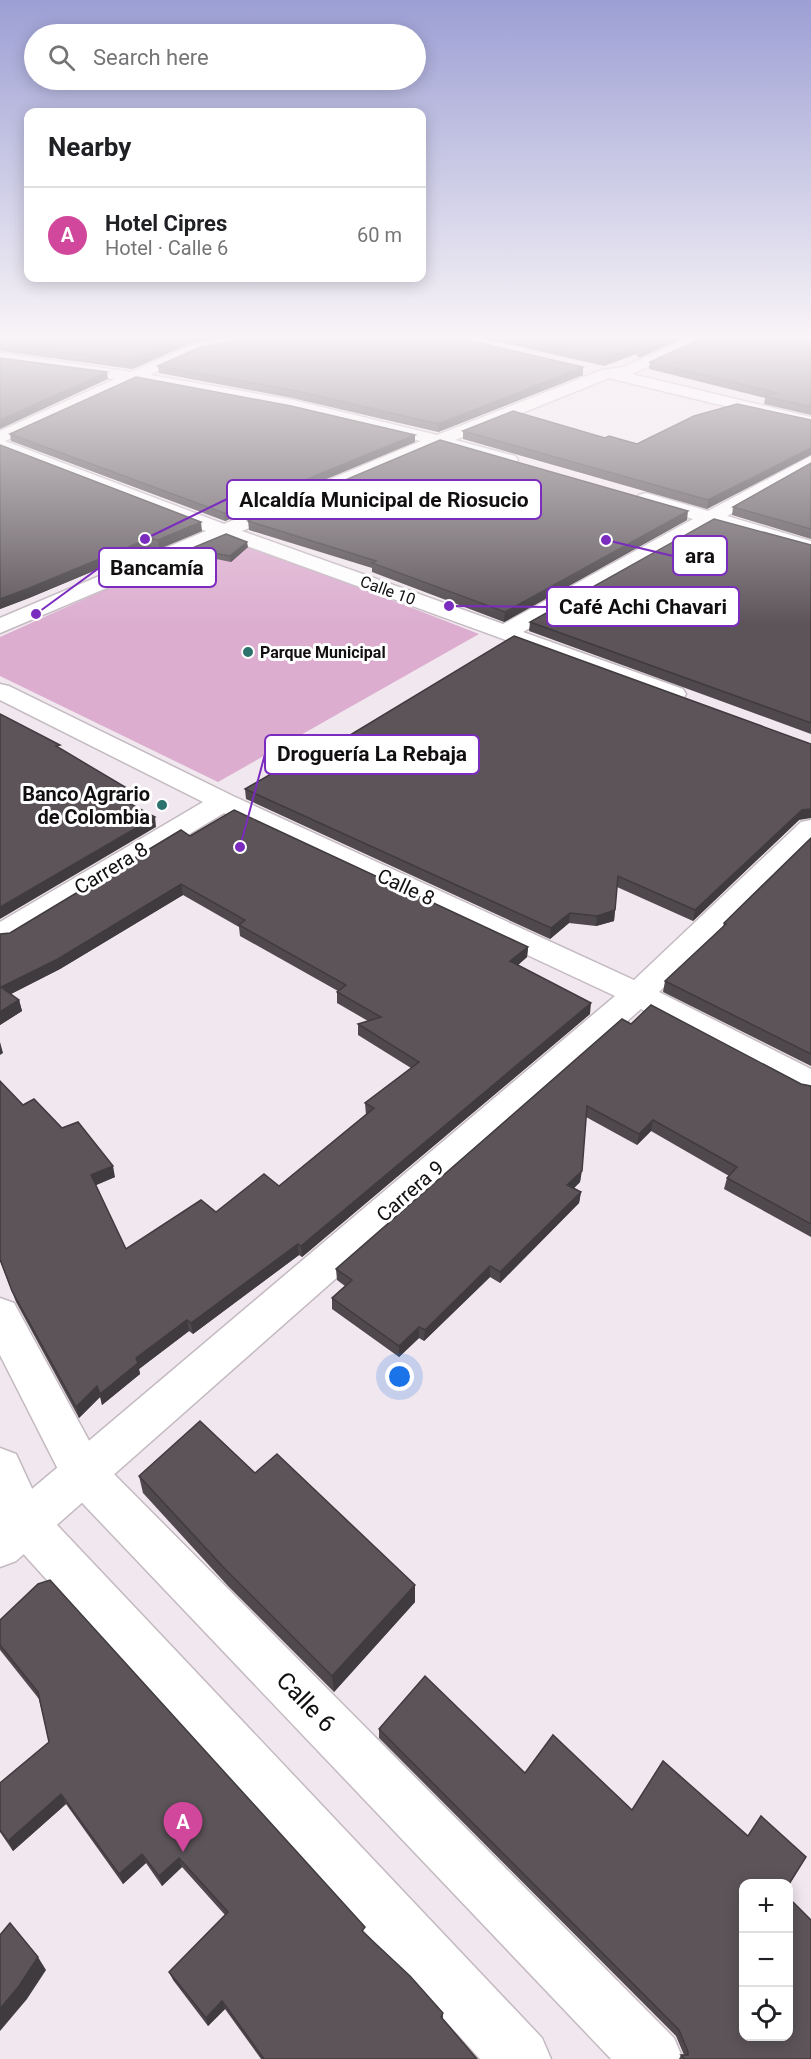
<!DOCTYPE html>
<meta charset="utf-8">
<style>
body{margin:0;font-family:Roboto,sans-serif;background:#f6f6f6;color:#202124}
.controls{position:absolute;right:18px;bottom:18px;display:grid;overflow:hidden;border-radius:12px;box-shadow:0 3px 15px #0003}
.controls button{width:54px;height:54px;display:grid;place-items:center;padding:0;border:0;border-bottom:2px solid #e0e0e0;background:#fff;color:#202124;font:30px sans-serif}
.you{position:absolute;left:400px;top:1377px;width:21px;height:21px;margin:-15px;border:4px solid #fff;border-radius:50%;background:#1a73e8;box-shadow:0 0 0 9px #1a73e833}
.badge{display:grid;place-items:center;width:39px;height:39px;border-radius:50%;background:#ea580c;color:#fff;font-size:20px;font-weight:700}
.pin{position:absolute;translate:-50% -50px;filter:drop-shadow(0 2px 3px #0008)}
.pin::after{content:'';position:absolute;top:32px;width:21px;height:18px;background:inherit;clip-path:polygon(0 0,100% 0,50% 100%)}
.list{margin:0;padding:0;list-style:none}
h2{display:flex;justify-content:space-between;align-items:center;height:78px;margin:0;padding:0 24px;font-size:26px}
h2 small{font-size:20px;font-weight:400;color:#757577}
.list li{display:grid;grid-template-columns:39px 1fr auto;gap:18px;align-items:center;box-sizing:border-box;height:96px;padding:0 24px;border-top:2px solid #e0e0e0}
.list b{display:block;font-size:22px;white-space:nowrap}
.list p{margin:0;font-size:20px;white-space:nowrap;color:#757577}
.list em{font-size:20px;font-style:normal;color:#757577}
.icon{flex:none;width:33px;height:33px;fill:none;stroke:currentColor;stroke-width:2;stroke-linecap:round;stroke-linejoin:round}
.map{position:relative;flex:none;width:811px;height:2059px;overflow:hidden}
.search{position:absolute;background:#fff;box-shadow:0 3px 15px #0003;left:24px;top:24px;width:402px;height:66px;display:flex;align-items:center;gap:15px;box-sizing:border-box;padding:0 21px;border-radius:33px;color:#757577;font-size:22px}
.panel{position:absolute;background:#fff;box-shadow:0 3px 15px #0003;left:24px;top:108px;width:402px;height:174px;border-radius:12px}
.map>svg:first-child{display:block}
.green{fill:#dcadcf}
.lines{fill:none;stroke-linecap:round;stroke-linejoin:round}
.minor-casing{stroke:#c4bac1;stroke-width:3}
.tertiary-casing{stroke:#c4bac1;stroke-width:3}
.minor{fill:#fff;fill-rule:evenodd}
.tertiary{fill:#fff;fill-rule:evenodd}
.wall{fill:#4f484d}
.shaded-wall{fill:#403b3e}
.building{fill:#5c5459;stroke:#403b3e;stroke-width:1.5}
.poi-dot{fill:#2b736c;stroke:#fff;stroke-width:2}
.labels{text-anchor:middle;stroke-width:6;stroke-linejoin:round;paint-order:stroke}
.far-street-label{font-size:16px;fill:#120f11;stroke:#fff}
.far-poi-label{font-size:16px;font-weight:bold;fill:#120f11;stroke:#fff;text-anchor:start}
.poi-label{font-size:20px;font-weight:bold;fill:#120f11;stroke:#fff;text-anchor:end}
.street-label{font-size:20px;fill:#120f11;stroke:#fff}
.near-street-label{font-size:24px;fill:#120f11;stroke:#fff}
.leader{fill:none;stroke:#7b2cbf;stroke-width:2}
.callout-dot{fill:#7b2cbf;stroke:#fff;stroke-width:2}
.callout{fill:#fff;stroke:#7b2cbf;stroke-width:2}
.callout-label{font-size:21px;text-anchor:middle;font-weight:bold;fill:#120f11}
</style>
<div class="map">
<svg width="811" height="2059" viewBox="0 0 811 2059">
<rect width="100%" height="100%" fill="#f1e7ee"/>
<path class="green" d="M220,541L258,548L479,634L218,782L0,676V637L202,546Z"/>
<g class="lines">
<g class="minor-casing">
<g id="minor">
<path d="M237,336H264L262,339L198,353L150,375L293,400L437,435L602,370L624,367L693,336H711L709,339L632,374L811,417V427L609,378L455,440L515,456L518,460L515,464L509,465L440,446L242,531L503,624L693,519L639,503L636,499L639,495L646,493L708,511L811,456V468L727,516L811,541V553L712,524L523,632L683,689L686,694L683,699L674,701L225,538L0,633V618L206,531L0,451V431L115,379L0,363V353L131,372L189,346ZM135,382L293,410L421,441L224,524L5,441Z"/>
<path d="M466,336H491L528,344L531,347L523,352L468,339Z"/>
<path d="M0,684L9,686L233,796L634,980L801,822L811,820V843L659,992L811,1069V1096L799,1093L641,1009L16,1561L0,1567V1516L615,996L224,813L11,942L0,944V922L203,802L0,700Z"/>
</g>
</g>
<g class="tertiary-casing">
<g id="tertiary">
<path d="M0,1298L14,1303L99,1459L674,2038L683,2059H611L67,1487L0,1355Z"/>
<path d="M0,1448L16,1454L41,1508L542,2038L551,2059H480L9,1538L0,1518Z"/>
</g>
</g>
<use href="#minor" class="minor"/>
<use href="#tertiary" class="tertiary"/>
</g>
<g class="wall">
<path d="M0,336L189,344L132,369L0,351Z"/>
<path d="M473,336H688L639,358L636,354L604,366Z"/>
<path d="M811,336V415L764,404L765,398L649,369L650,362Z"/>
<path d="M158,366L583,367V375L438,432L292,398L159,373Z"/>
<path d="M811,420L707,509L463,439V431L605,438L637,444Z"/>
<path d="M10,434L415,435V442L225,521L11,441Z"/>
<path d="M0,446L202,531L159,549L151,547L29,598L0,609Z"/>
<path d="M811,463V539L732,515L733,507Z"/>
<path d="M687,520L504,622L372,572V568L249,530L248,521Z"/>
<path d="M811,545V734L529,631L530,622Z"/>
<path d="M248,547L231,562L191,554L190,549Z"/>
<path d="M337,743L799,820L693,921L617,887L614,921L596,926L569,923L550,939L246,799L245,789Z"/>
<path d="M190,836L528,947L527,957L518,965L590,1014L302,1257L299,1255L193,1334L189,1331L139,1369L140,1374L102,1405L100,1397L79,1418L16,1302L0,1261V1081L23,1105L62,1128L115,1177L96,1185L126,1249L279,1186L366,1115L365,1103L411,1068L358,1035V1024L368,1021L337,1003V992L338,991L240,936L239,927L183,895L60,969L11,994L19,1000L22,1011L0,1025V934L10,933Z"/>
<path d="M811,838V1066L663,992L665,981L723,927L724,923Z"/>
<path d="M631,1024L801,1084L811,1086V1237L724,1189L727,1178L729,1176L651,1131L637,1145L586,1117L580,1182L574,1188L581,1192L579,1203L500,1283L490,1277L424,1341L419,1338L399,1357L332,1309V1298L345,1286L337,1280L336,1269Z"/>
<path d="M255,1473L415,1585V1602L334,1692L228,1586L143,1493L139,1476Z"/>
<path d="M0,1620L365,1934L443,2013V2019L477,2059H261L225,2009L208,2026L173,1980L169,1972L225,1915L182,1867L162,1886L146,1863L123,1884L66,1804L13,1851L0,1832V1783L49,1742L39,1699L0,1650Z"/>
<path d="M379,1729L525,1773L632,1810L748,1836L806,1857L789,1885V1884H744L811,2059H679L681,2055H684L676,2036L379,1738Z"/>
</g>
<g class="shaded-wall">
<path d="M193,336H228L189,344L132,369L131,361L188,337Z"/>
<path d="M673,336H688L639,358L640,351Z"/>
<path d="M636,346V354L604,366V359Z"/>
<path d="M583,367V375L438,432V424Z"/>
<path d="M107,372L108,379L0,429V420Z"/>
<path d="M415,435V442L225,521L224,513Z"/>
<path d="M811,448V455L707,509L708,500Z"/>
<path d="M688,511L687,520L504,622L505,612Z"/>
<path d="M201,522L202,531L159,549L158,540Z"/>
<path d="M150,538L151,547L29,598L0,609V599Z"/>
<path d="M247,542L248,547L231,562L230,556Z"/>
<path d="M125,787L127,797L114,804L112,794Z"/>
<path d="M811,809V818L799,820L693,921L695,910L802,810Z"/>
<path d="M155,817L156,827L0,919V907Z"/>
<path d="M181,884L183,895L60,969L3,998L1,987Z"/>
<path d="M615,910L614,921L596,926L597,916Z"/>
<path d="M570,913L569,923L550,939L551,928Z"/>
<path d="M528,947L527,957L510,972V961Z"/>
<path d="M19,1000L22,1011L0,1025V1012Z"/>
<path d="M591,1003L590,1014L302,1257L301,1246Z"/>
<path d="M0,1042L3,1053L0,1055Z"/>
<path d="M653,1120L651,1131L637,1145L639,1134Z"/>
<path d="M113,1166L115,1177L94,1186L91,1175Z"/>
<path d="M582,1171L580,1182L566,1196L567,1185Z"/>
<path d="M581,1192L579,1203L500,1283V1272Z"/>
<path d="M298,1244L299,1255L193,1334L191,1323Z"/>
<path d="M490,1266V1277L424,1341L425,1330Z"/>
<path d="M187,1320L189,1331L139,1369L140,1374L102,1405L100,1394L136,1358Z"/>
<path d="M419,1327V1338L399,1357V1346Z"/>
<path d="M97,1386L100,1397L79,1418L76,1407Z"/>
<path d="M415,1585V1602L334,1692L332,1676Z"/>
<path d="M61,1794L66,1804L13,1851L8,1841Z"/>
<path d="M142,1854L146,1863L123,1884L119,1874Z"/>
<path d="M179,1858L182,1867L162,1886L159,1876Z"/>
<path d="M38,1957L46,1970L27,1999L0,2031V2009Z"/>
<path d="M222,2001L225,2009L208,2026L206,2018Z"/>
</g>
<g class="building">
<path d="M0,336H193L188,337L131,361L0,344Z"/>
<path d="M255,336H449L583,367L438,424L292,390L158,366L198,348Z"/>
<path d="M504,336H673L640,351L636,346L604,359Z"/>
<path d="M707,336H811V407L765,396L777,393L650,362Z"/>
<path d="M0,358L107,372L0,420Z"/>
<path d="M136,377L291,406L415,435L224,513L10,434Z"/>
<path d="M737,404L811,420V448L708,500L463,431L513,411L605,438L609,436L637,444L694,416Z"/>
<path d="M440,440L688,511L505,612L372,563L376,561L248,521Z"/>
<path d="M0,445L201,522L158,540L150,538L27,589L0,599Z"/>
<path d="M811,463V529L733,507Z"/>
<path d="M714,519L811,545V723L530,622Z"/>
<path d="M226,534L247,542L230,556L190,549Z"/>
<path d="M514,636L811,744V809L802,810L695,910L618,876L615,910L597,916L570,913L551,928L245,789L331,739L337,743Z"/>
<path d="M0,714L60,745L56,746L125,787L112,794L155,817L0,907Z"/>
<path d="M234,810L528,947L510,961L591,1003L301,1246L298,1244L191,1323L187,1320L136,1358L138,1363L100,1394L97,1386L76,1407L12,1291L0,1259V1081L23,1105L34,1099L62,1128L78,1122L113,1166L91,1175L126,1249L201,1200L216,1212L264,1174L279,1186L374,1108L365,1103L419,1062L358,1024L381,1017L337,992L346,985L239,925L245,920L181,884L58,959L1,987L19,1000L0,1012V934L10,933L181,830L190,836Z"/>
<path d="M811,838V1054L665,981L726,924L724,923Z"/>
<path d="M651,1005L801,1084L811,1086V1224L727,1178L737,1167L653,1120L639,1134L587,1106L582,1171L567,1185L581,1192L500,1272L490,1266L425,1330L419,1327L399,1346L332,1298L352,1280L336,1269L622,1019L631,1024Z"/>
<path d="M200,1421L255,1473L277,1454L415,1585L332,1676L225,1569L139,1476Z"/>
<path d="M50,1580L365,1927L362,1931L410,1976L443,2013L441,2017L477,2059H264L222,2001L206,2018L169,1972L228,1912L179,1858L159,1876L142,1854L119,1874L61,1794L8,1841L0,1830V1783L49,1742L38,1692L0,1645V1620L38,1584Z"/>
<path d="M425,1676L525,1773L553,1735L632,1810L663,1761L748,1836L761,1816L806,1857L789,1884H744V2037H789V1898L811,1920V2059H685L681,2055H688V2052L679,2030L379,1729Z"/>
<path d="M10,1923L38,1957L19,1986L0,2009V1935Z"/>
</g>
<linearGradient id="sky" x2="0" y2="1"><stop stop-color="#9c9fd4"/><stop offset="0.54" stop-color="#f9f4f7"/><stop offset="1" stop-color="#f9f4f7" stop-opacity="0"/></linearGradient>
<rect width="811" height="624" fill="url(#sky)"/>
<g class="poi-dot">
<circle cx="248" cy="652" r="6"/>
<circle cx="162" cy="805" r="6"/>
</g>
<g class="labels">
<g class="far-street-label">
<text transform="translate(388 590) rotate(20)" y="6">Calle 10</text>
</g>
<g class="far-poi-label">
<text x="260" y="658">Parque Municipal</text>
</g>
<g class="poi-label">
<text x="150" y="801">Banco Agrario<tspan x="150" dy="23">de Colombia</tspan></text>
</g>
<g class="street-label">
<text transform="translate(111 868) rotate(-31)" y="7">Carrera 8</text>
<text transform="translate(406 887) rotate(25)" y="7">Calle 8</text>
<text transform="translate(410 1191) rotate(-41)" y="7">Carrera 9</text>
</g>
<g class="near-street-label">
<text transform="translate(306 1702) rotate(46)" y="8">Calle 6</text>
</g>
</g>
<path class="leader" d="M145 539L227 499M606 540L673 556M36 614L99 568M449 606L547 607M240 847L265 754"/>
<g class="callout-dot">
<circle cx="145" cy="539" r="6"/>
<circle cx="606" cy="540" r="6"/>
<circle cx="36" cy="614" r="6"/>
<circle cx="449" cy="606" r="6"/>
<circle cx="240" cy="847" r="6"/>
</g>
<g class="callout">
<rect x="227" y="480" width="314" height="39" rx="6"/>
<rect x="673" y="536" width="54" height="39" rx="6"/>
<rect x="99" y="548" width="117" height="39" rx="6"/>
<rect x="547" y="587" width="192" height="39" rx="6"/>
<rect x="265" y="735" width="214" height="39" rx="6"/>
</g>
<g class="callout-label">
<text x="384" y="507">Alcaldía Municipal de Riosucio</text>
<text x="700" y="563">ara</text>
<text x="157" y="575">Bancamía</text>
<text x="643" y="614">Café Achi Chavari</text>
<text x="372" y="761">Droguería La Rebaja</text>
</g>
</svg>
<div class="controls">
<button>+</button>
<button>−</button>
<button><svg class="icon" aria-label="locate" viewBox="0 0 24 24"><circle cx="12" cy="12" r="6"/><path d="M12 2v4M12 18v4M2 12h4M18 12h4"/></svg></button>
</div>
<div class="you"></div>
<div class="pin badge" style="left:183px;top:1852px;background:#d1479c">A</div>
<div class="search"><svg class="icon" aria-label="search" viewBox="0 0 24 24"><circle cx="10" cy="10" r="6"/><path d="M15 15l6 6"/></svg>Search here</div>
<section class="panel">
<h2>Nearby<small></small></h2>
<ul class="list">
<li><span class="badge" style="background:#d1479c">A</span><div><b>Hotel Cipres</b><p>Hotel · Calle 6</p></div><em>60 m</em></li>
</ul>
</section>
</div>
